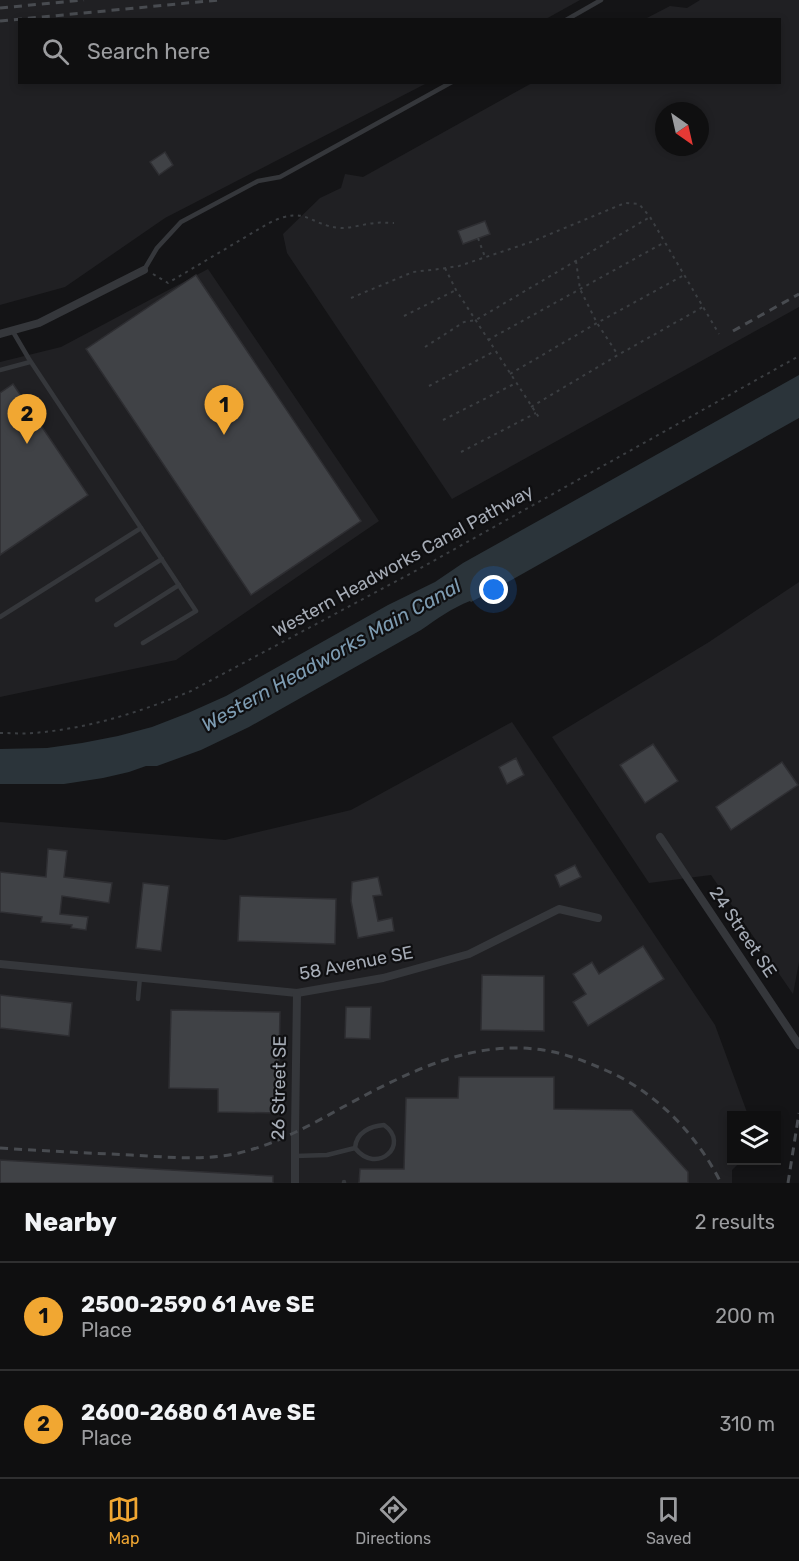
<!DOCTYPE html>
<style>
body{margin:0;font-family:Rubik,sans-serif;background:#1d1d1e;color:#f1f3f6}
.controls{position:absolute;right:18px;bottom:18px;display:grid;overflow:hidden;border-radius:0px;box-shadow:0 3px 9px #0003}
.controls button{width:54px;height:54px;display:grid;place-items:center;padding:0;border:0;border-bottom:2px solid #2f2f30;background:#0f0f10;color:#f1f3f6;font:30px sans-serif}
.compass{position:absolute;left:655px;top:102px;width:54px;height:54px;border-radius:50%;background:#0f0f10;box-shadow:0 3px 9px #0003;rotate:146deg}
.you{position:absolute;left:494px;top:590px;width:21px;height:21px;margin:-15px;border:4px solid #fff;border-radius:50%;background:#1a73e8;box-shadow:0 0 0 9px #1a73e833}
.badge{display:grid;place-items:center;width:39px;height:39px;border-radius:50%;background:#f1a732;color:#111;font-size:20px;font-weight:700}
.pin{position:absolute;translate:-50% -50px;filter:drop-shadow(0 2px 3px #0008)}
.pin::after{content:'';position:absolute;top:32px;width:21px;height:18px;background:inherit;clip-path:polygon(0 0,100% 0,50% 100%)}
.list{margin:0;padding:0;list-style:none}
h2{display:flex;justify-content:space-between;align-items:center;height:78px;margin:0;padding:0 24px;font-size:26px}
h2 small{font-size:20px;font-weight:400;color:#9b9c9f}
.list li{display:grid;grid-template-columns:39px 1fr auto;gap:18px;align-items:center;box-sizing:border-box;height:108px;padding:0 24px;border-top:2px solid #2f2f30}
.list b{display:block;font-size:22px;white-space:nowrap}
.list p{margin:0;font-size:20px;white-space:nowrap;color:#9b9c9f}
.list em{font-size:20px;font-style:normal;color:#9b9c9f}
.icon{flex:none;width:33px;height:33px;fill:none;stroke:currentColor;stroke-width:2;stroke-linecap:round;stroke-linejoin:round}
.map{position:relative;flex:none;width:799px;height:1183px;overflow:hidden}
.search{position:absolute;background:#0f0f10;box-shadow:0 3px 9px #0003;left:18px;right:18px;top:18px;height:66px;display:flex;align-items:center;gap:15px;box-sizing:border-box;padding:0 21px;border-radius:0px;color:#9b9c9f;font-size:22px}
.sheet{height:294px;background:#0f0f10}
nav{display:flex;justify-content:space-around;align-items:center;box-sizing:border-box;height:84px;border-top:2px solid #2f2f30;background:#0f0f10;font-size:16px;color:#9b9c9f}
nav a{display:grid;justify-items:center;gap:3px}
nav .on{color:#f1a732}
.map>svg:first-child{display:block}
.built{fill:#202023;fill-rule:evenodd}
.water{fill:#2b343a}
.building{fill:#404246;stroke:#2e2e32;stroke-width:1.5}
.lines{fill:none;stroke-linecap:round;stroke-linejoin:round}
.path{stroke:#3b3e42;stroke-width:2;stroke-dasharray:3 4.5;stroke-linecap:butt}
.service{stroke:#35373b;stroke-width:4.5}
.minor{stroke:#35373b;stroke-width:8}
.rail{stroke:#484b50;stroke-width:3;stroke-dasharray:8 6;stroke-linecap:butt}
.labels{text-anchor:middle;stroke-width:4.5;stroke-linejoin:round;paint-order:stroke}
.street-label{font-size:18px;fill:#a6acb6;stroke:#0f0f11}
.water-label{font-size:20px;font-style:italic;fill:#7d9bb1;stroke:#0f0f11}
</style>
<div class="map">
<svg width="799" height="1183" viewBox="0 0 799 1183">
<rect width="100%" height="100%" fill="#141416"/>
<g class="built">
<path d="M0,0H580L544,20H20V82L427,83L165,218L65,287L0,305Z"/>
<path d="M700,0H799V307L452,499L287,253L283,234L320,198L341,188L345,174L363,177L532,83L780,82V20L645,19L670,6L687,8ZM664,111H700V147H664Z"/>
<path d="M208,269L379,521L176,660L0,697V362L61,347Z"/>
<path d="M799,582V962L793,994L711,875L649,883L552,737L709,642Z"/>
<path d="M512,722L715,1025L748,1115L732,1116V1160L741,1161L732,1170V1183H0V822L225,840L351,810Z"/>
</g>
<path class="water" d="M799,375V418L499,587L471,602L470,601C452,608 437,619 421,630L249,727L201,750L157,766H146L129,772L103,778L64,784H0V749L47,748L82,743L118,736L152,727L188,713L226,696L388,605L435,582L463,563Z"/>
<g class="building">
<path d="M165,152L173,165L159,175L150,162Z"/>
<path d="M485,221L490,234L463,244L458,231Z"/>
<path d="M196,275L361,521L251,595L86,349Z"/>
<path d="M13,384L88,495L0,555V393Z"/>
<path d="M653,744L678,781L645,803L620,765Z"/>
<path d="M516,758L524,775L507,784L499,767Z"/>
<path d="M782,762L798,785L731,830L716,807Z"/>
<path d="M48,849L67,851L64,877L112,883L109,903L62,896L60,914L88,917L86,930L71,928L72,925L41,922L42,917L0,912V872L46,877Z"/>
<path d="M575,865L581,877L560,887L555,875Z"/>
<path d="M378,877L382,895L373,896L378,921L392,918L394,931L358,938L351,901L352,882Z"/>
<path d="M143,883L169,886L161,951L136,948Z"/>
<path d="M240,896L336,899L335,944L238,941Z"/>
<path d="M643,946L664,979L588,1026L573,1002L586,994L573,974L592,962L599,974Z"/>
<path d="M482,975L544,976V1031L481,1030Z"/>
<path d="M0,995L72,1003L69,1036L0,1028Z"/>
<path d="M346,1007H371L370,1039L345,1038Z"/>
<path d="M171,1010L280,1012L278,1113L218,1112V1089L169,1088Z"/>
<path d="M459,1077H554V1109L632,1110L688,1172V1183H359L360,1169H404L406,1098H458Z"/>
<path d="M0,1160L273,1176V1183H0Z"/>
</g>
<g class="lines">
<g class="path">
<path d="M478,238L485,257"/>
<path d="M576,261L580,289L597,323L618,355"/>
<path d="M445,268L456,290L540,419"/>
<path d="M153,274L168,283L269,223C308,204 308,226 342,228C352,228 364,224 375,223C381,222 387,223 394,223"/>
<path d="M351,298L413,272L439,269L459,266L531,242L625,203L639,204L650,217L719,334"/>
<path d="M404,316L456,290"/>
<path d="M488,340L665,242"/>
<path d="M425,347L464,322L476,320L650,217"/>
<path d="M510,374L597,323L684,275"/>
<path d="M429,386L495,351"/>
<path d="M531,407L618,355L703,307"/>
<path d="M443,420L516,383"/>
<path d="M461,452L536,413"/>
<path d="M0,733C11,733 22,734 33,733C87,729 141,712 191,691L419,569L799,356"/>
</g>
<g class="service">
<path d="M566,20L601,0"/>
<path d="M144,270L157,248L181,222L258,181L280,177L452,82"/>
<path d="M12,330L29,359L196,611L143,643"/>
<path d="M0,370L30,362"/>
<path d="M97,600L162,559"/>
<path d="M0,617L141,528"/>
<path d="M116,625L179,585"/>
<path d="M138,999L140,977"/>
<path d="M295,1156L327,1155L355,1148C356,1132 371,1126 384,1125C411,1144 377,1176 355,1148"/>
<path d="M344,1183V1182"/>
</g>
<g class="minor">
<path d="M0,334L39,323L144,270"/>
<path d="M660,837L799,1045"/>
<path d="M0,964L297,993L383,978L469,954L559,909L598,918"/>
<path d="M295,1183V1133L297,993"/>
</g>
<g class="rail">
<path d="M0,8L84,0"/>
<path d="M0,21L219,0"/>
<path d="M733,331L799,294"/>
<path d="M0,1148C44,1151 87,1153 131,1155C167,1157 204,1161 239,1153C276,1144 309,1126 343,1107C405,1074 470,1039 543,1050C564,1053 584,1061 603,1069C655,1091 696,1133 721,1183"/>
<path d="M788,1183L799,1113"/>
</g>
</g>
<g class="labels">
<g class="street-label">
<text transform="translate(403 561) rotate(-29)" y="6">Western Headworks Canal Pathway</text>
<text transform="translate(743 932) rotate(56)" y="6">24 Street SE</text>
<text transform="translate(356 963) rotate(-11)" y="6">58 Avenue SE</text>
<text transform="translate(279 1088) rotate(-89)" y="6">26 Street SE</text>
</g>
<g class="water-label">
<text transform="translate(331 655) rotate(-29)" y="7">Western Headworks Main Canal</text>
</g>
</g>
</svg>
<div class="controls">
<button><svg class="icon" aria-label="layers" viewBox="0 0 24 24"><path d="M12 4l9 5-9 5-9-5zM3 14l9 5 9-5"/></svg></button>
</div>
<svg class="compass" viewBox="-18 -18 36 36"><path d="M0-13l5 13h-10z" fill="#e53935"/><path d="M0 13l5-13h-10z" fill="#9b9c9f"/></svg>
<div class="you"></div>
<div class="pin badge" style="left:224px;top:435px">1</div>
<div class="pin badge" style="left:27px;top:444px">2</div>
<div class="search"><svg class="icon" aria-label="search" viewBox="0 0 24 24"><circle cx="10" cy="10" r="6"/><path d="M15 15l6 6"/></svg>Search here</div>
</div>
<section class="sheet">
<h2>Nearby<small>2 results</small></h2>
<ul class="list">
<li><span class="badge">1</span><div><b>2500-2590 61 Ave SE</b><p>Place</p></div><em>200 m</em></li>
<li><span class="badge">2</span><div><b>2600-2680 61 Ave SE</b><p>Place</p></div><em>310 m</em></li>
</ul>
</section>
<nav>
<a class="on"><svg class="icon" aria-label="map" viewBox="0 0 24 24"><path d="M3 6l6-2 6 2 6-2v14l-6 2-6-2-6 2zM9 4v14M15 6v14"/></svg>Map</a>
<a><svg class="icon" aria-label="directions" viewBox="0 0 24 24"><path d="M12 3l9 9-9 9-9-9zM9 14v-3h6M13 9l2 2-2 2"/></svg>Directions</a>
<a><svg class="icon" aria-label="saved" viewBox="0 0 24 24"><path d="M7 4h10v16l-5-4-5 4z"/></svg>Saved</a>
</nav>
